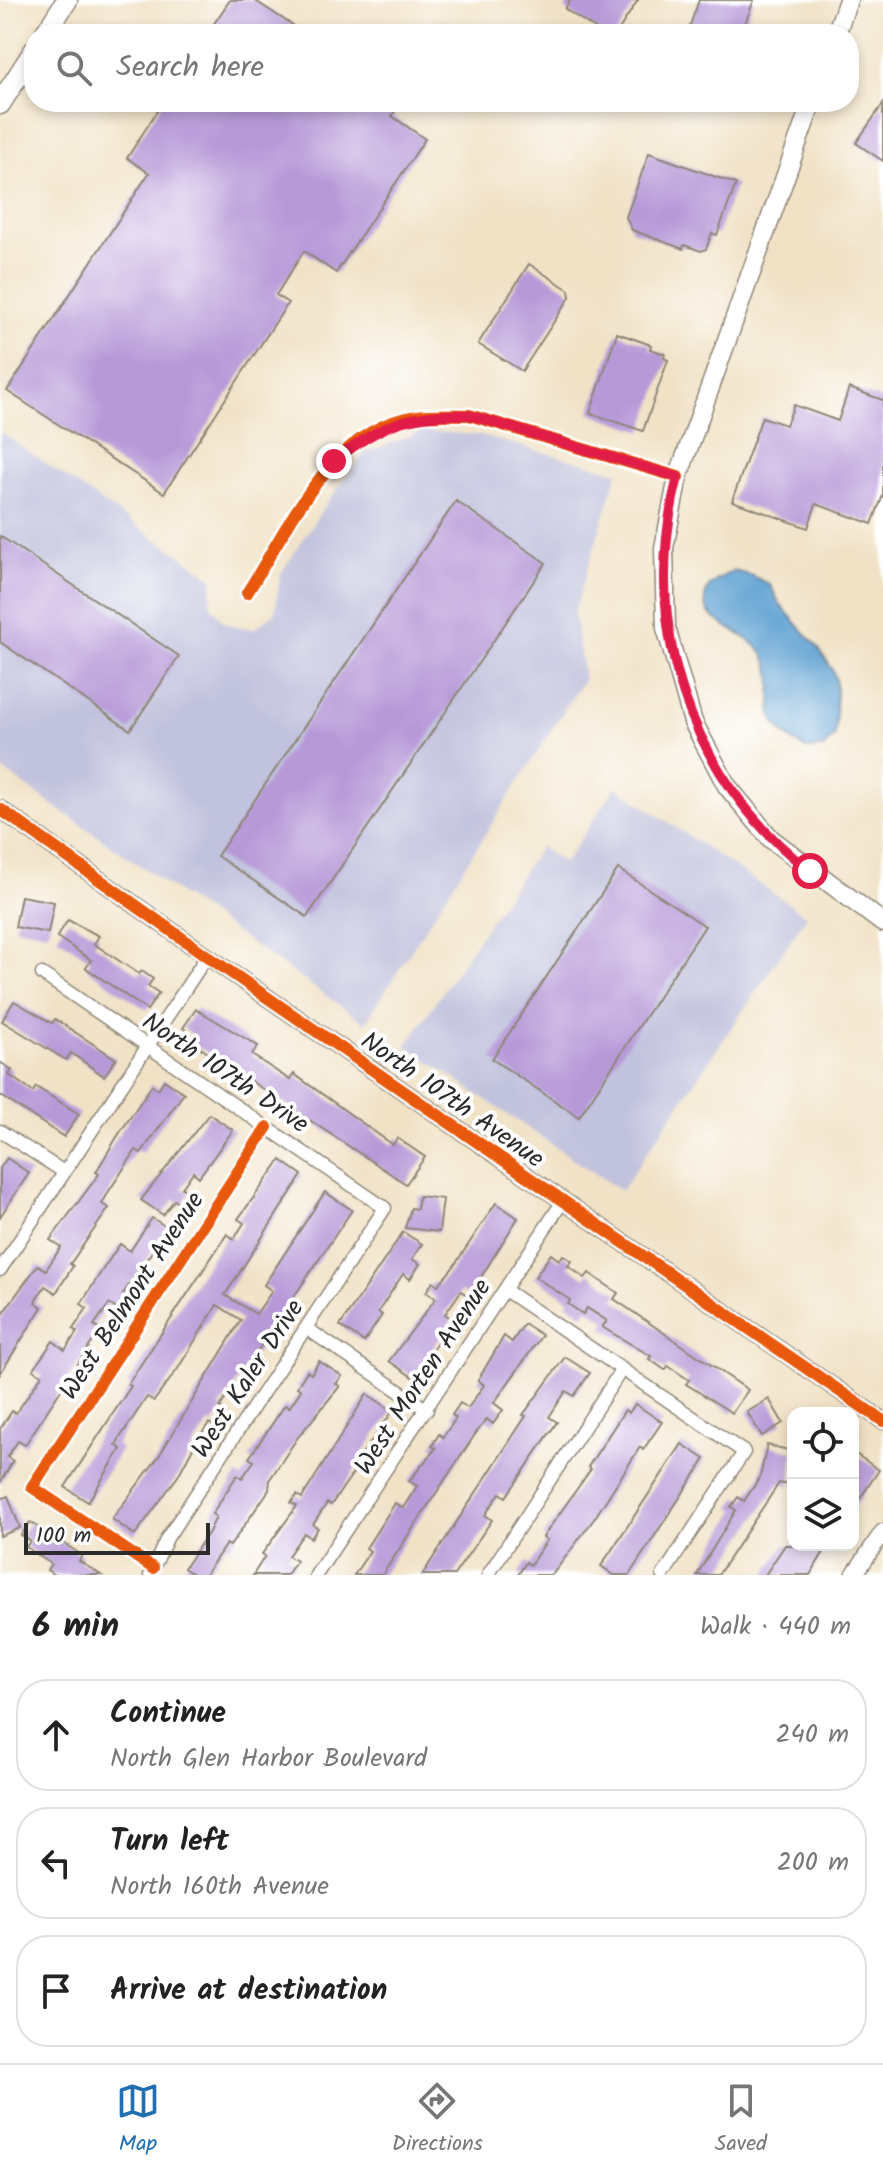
<!DOCTYPE html>
<meta charset="utf-8">
<style>
body{margin:0;font-family:Kalam,sans-serif;background:#f6f6f6;color:#222}
.controls{position:absolute;right:24px;bottom:24px;display:grid;overflow:hidden;border-radius:16px;box-shadow:0 4px 12px #0003}
.controls button{width:72px;height:72px;display:grid;place-items:center;padding:0;border:0;border-bottom:2px solid #e0e0e0;background:#fff;color:#222;font:40px sans-serif}
.scale{position:absolute;left:24px;bottom:20px;width:186px;box-sizing:border-box;padding-left:8px;border:4px solid #2b2b2b;border-top:0;font-size:22px;line-height:28px;white-space:nowrap;color:#2b2b2b;-webkit-text-stroke:6px #fff;paint-order:stroke}
.stop{position:absolute;width:24px;height:24px;margin:-18px;border:6px solid #e11d48;border-radius:50%;background:#fff}
.stop.end{background:#e11d48;border-color:#fff;box-shadow:0 2px 8px #0008}
.list{margin:0;padding:0;list-style:none}
h2{display:flex;justify-content:space-between;align-items:center;height:104px;margin:0;padding:0 32px;font-size:34px}
h2 small{font-size:26px;font-weight:400;color:#767676}
.list li{display:grid;grid-template-columns:52px 1fr auto;gap:24px;align-items:center;box-sizing:border-box;height:112px;margin:0 16px 16px;padding:0 16px;border:2px solid #e0e0e0;border-radius:32px}
.list b{display:block;font-size:30px;white-space:nowrap}
.list p{margin:0;font-size:26px;white-space:nowrap;color:#767676}
.list em{font-size:26px;font-style:normal;color:#767676}
.icon{flex:none;width:44px;height:44px;fill:none;stroke:currentColor;stroke-width:2;stroke-linecap:round;stroke-linejoin:round}
.map{position:relative;flex:none;width:883px;height:1575px;overflow:hidden}
.search{position:absolute;background:#fff;box-shadow:0 4px 12px #0003;left:24px;right:24px;top:24px;height:88px;display:flex;align-items:center;gap:20px;box-sizing:border-box;padding:0 28px;border-radius:32px;color:#767676;font-size:30px}
.sheet{height:488px;background:#fff}
nav{display:flex;justify-content:space-around;align-items:center;box-sizing:border-box;height:112px;border-top:2px solid #e0e0e0;background:#fff;font-size:22px;color:#767676}
nav a{display:grid;justify-items:center;gap:4px}
nav .on{color:#1f6fb2}
.map>svg:first-child{display:block}
.industrial{fill:#c1c2dd}
.water{fill:#5fa1d2;stroke:#45667e;stroke-width:2}
.building{fill:#b799d8}
.lines{fill:none;stroke-linecap:round;stroke-linejoin:round}
.minor-casing{stroke:#8e8678;stroke-width:15}
.tertiary-casing{stroke:#8e8678;stroke-width:19}
.secondary-casing{stroke:#8e8678;stroke-width:21}
.primary-casing{stroke:#8e8678;stroke-width:23}
.minor{stroke:#fff;stroke-width:12}
.tertiary{stroke:#fff;stroke-width:16}
.secondary{stroke:#fff;stroke-width:18}
.primary{stroke:#fff;stroke-width:20}
.cycleway-casing{stroke:#fff;stroke-width:17}
.cycleway{stroke:#e8590c;stroke-width:12}
.route{stroke:#e11d48;stroke-width:10}
.labels{text-anchor:middle;stroke-width:8;stroke-linejoin:round;paint-order:stroke}
.street-label{font-size:26px;fill:#2b2b2b;stroke:#fff}
</style>
<div class="map">
<svg width="883" height="1575" viewBox="0 0 883 1575">
<rect width="100%" height="100%" fill="#fff"/>
<filter id="ink" filterUnits="userSpaceOnUse"><feTurbulence type="fractalNoise" baseFrequency=".0125" numOctaves="2"/><feDisplacementMap in="SourceGraphic" scale="16" xChannelSelector="R" yChannelSelector="G"/><feConvolveMatrix kernelMatrix="1 2 1 2 8 2 1 2 1" color-interpolation-filters="sRGB"/></filter>
<filter id="wash" filterUnits="userSpaceOnUse"><feTurbulence type="fractalNoise" baseFrequency=".006" numOctaves="4" result="noise"/><feDisplacementMap in="SourceGraphic" scale="32" xChannelSelector="R" yChannelSelector="G"/><feGaussianBlur stdDeviation="1.8" result="paint"/><feColorMatrix in="noise" values="0 0 0 0 0 0 0 0 0 0 0 0 0 0 0 0 0 1.4 0 .05"/><feComposite in="paint" operator="in"/></filter>
<g filter="url(#wash)">
<rect width="100%" height="100%" fill="#f1e2c6"/>
<g class="industrial">
<path d="M423,431L478,435L618,472L574,612L584,679L365,1023L0,768V432L213,578L210,604L225,624L254,629L275,613L280,575L325,505L365,453Z"/>
<path d="M616,787L807,916L621,1191L406,1046L540,847L564,863Z"/>
</g>
<path class="water" d="M733,571L751,575L770,585L781,606L817,646L832,669L836,680V727L834,737L823,748L806,749C745,716 788,693 763,654C751,636 724,629 709,613C697,588 715,580 733,571Z"/>
<g id="blocks">
<g class="building">
<path d="M230,0H254L306,34H207Z"/>
<path d="M570,0H638L616,34H603L565,9Z"/>
<path d="M699,0H754L741,34H687Z"/>
<path d="M163,102H401L392,116L425,139L336,273L304,251L276,295L288,303L164,493L7,391L149,173L127,158Z"/>
<path d="M883,104V161L856,143Z"/>
<path d="M649,153L736,184L717,235L712,233L706,249L701,251L684,245L683,249L632,230L626,217Z"/>
<path d="M529,264L569,290L570,297L522,371L478,344Z"/>
<path d="M617,333L651,345L650,349L665,354L664,358L668,360L643,431L590,413Z"/>
<path d="M849,388L883,400V495L872,524L816,504L808,528L732,501L762,417L786,425L794,405L838,421Z"/>
<path d="M456,501L546,563L307,917L217,856Z"/>
<path d="M0,536L179,656L130,730L0,642Z"/>
<path d="M618,869L705,926L579,1117L492,1059Z"/>
<path d="M21,896L54,902L48,933L15,927Z"/>
<path d="M68,920L99,936L94,944L139,974L142,971L153,979L148,986L159,993L147,1010L86,968L91,960L57,937Z"/>
<path d="M14,1001L52,1023L55,1019L116,1059L104,1076L71,1053L66,1060L2,1021Z"/>
<path d="M196,1009L258,1046L252,1055L290,1080L294,1074L393,1145L397,1138L425,1157L406,1184L190,1041L194,1036L183,1028Z"/>
<path d="M0,1062L12,1070L9,1075L33,1092L36,1087L79,1114L64,1137L0,1095Z"/>
<path d="M164,1080L184,1093L141,1153L136,1150L109,1191L102,1204L109,1208L70,1264L73,1266L56,1293L45,1286L35,1302L42,1307L0,1374V1321L5,1310L38,1265L46,1270L61,1247L50,1240L99,1174L96,1172L117,1137L152,1085L158,1089Z"/>
<path d="M209,1114L233,1130L199,1177L193,1172L182,1188L190,1193L182,1205L174,1200L163,1215L141,1200Z"/>
<path d="M7,1158L29,1173L0,1217V1168Z"/>
<path d="M281,1160L302,1175L225,1295L256,1314L272,1291L264,1285L325,1192L352,1210L220,1407L223,1409L212,1425L209,1423L197,1440L178,1476L135,1535L112,1519L159,1456L241,1320L217,1305L177,1370L154,1401L147,1397L121,1436L116,1445L121,1449L88,1502L65,1487L131,1386L128,1384L227,1234L234,1239L244,1223L238,1219Z"/>
<path d="M419,1196L443,1199L439,1232L405,1228L411,1208L417,1209Z"/>
<path d="M496,1203L518,1218L469,1296L461,1291L445,1314L452,1319L414,1378L389,1361L436,1298L426,1292L433,1282L438,1285L452,1269Z"/>
<path d="M152,1218L168,1228L123,1294L126,1296L117,1309L109,1304L94,1325L100,1330L25,1445L18,1441L7,1457L13,1461L0,1483V1429L12,1411L16,1413L42,1375L33,1370L53,1341L65,1350L77,1332L73,1329L87,1308L81,1304L101,1272L120,1244L130,1251Z"/>
<path d="M403,1232L422,1244L412,1259L420,1264L410,1279L403,1274L378,1312L382,1315L364,1342L340,1326Z"/>
<path d="M551,1254L559,1260L563,1255L572,1261L568,1266L585,1278L589,1273L618,1293L614,1299L748,1390L732,1413L686,1384L689,1380L668,1366L665,1370L649,1359L651,1356L602,1327L607,1321L587,1308L583,1314L568,1304L570,1300L535,1277Z"/>
<path d="M524,1324L542,1335L494,1403L503,1410L493,1424L487,1419L476,1433L382,1575H354L370,1551L366,1548L395,1503L403,1508L417,1486L409,1481L436,1448L432,1446L439,1434L443,1437L456,1418L452,1415L460,1403L468,1408L484,1385L478,1380L504,1336L512,1342Z"/>
<path d="M565,1357L590,1373L574,1396L566,1391L549,1417L557,1422L506,1497L500,1493L485,1515L492,1520L454,1575H422L526,1416L523,1415Z"/>
<path d="M319,1361L342,1376L336,1384L340,1386L298,1437L270,1479L269,1490L230,1546L226,1544L205,1575H194L184,1568L209,1532L216,1517L212,1514L237,1475L242,1478L254,1461L249,1458L285,1405L289,1408L301,1390L297,1387L307,1371L311,1374Z"/>
<path d="M367,1394L393,1411L359,1458L362,1460L331,1505L327,1503L313,1525L318,1528L311,1538L304,1533L288,1556L296,1561L287,1575H253L265,1556L262,1554L297,1506L291,1503L297,1495L302,1498Z"/>
<path d="M769,1399L783,1423L762,1436L747,1412Z"/>
<path d="M635,1404L662,1422L643,1450L640,1447L594,1519L552,1575H518L526,1562L530,1565L547,1540L543,1537L591,1469L588,1467L625,1410L629,1413Z"/>
<path d="M682,1444L705,1459L629,1575H614L601,1566Z"/>
<path d="M767,1445L793,1451L790,1485L779,1483L718,1575H697L736,1510L731,1507L738,1497L744,1501L760,1477Z"/>
<path d="M853,1452L879,1470L853,1509Z"/>
<path d="M8,1496L20,1528L0,1536V1499Z"/>
<path d="M30,1522L82,1555L79,1561L101,1575H54L47,1570L51,1564L26,1547L30,1541L21,1535Z"/>
<path d="M785,1545H828L810,1575H765Z"/>
</g>
</g>
</g>
<g filter="url(#ink)">
<use href="#blocks" fill-opacity="0" stroke="#8e8678" stroke-width="2"/>
<g class="lines">
<g class="minor-casing">
<g id="minor">
<path d="M247,593C286,532 325,440 402,419C424,413 447,415 469,415L678,477"/>
<path d="M42,974L385,1208L167,1538L150,1575"/>
<path d="M0,1131L64,1172"/>
<path d="M0,1270L207,956"/>
<path d="M505,1290L744,1452L663,1575"/>
<path d="M306,1328L427,1410"/>
<path d="M153,1568L32,1487L267,1127"/>
<path d="M316,1575L563,1201"/>
<path d="M488,1575L622,1369"/>
</g>
</g>
<g class="tertiary-casing">
<g id="tertiary">
<path d="M0,809L207,956L883,1421"/>
<path d="M854,1575L883,1532"/>
</g>
</g>
<g class="secondary-casing">
<g id="secondary">
<path d="M836,34L848,0"/>
<path d="M812,102L678,477L664,548L666,628L693,722L727,786L771,839L883,923"/>
</g>
</g>
<g class="primary-casing">
<g id="primary">
<path d="M45,34L67,0"/>
<path d="M0,104L34,51"/>
</g>
</g>
<use href="#minor" class="minor"/>
<use href="#tertiary" class="tertiary"/>
<use href="#secondary" class="secondary"/>
<use href="#primary" class="primary"/>
<g class="cycleway-casing">
<g id="cycleway">
<path d="M247,593C286,532 325,440 402,419C424,413 447,415 469,415L678,477"/>
<path d="M0,809L207,956L883,1421"/>
<path d="M153,1568L32,1487L267,1127"/>
</g>
</g>
<use href="#cycleway" class="cycleway"/>
</g>
</g>
<g class="lines" filter="url(#ink)">
<path class="route" d="M334,461C381,424 409,413 469,415L678,477C639,625 689,778 810,871"/>
</g>
<g class="labels">
<g class="street-label">
<text transform="translate(226 1072) rotate(34)" y="9">North 107th Drive</text>
<text transform="translate(453 1099) rotate(35)" y="9">North 107th Avenue</text>
<text transform="translate(131 1295) rotate(-57)" y="9">West Belmont Avenue</text>
<text transform="translate(422 1376) rotate(-57)" y="9">West Morten Avenue</text>
<text transform="translate(247 1378) rotate(-57)" y="9">West Kaler Drive</text>
</g>
</g>
</svg>
<div class="controls">
<button><svg class="icon" aria-label="locate" viewBox="0 0 24 24"><circle cx="12" cy="12" r="6"/><path d="M12 2v4M12 18v4M2 12h4M18 12h4"/></svg></button>
<button><svg class="icon" aria-label="layers" viewBox="0 0 24 24"><path d="M12 4l9 5-9 5-9-5zM3 14l9 5 9-5"/></svg></button>
</div>
<div class="scale">100 m</div>
<div class="stop" style="left:810px;top:871px"></div>
<div class="stop end" style="left:334px;top:461px"></div>
<div class="search"><svg class="icon" aria-label="search" viewBox="0 0 24 24"><circle cx="10" cy="10" r="6"/><path d="M15 15l6 6"/></svg>Search here</div>
</div>
<section class="sheet">
<h2>6 min<small>Walk · 440 m</small></h2>
<ul class="list">
<li><svg class="icon" aria-label="ahead" viewBox="0 0 24 24"><path d="M12 20V5M6 11l6-6 6 6"/></svg><div><b>Continue</b><p>North Glen Harbor Boulevard</p></div><em>240 m</em></li>
<li><svg class="icon" aria-label="left" viewBox="0 0 24 24"><path d="M17 20v-9H6M10 6l-5 5 5 5"/></svg><div><b>Turn left</b><p>North 160th Avenue</p></div><em>200 m</em></li>
<li><svg class="icon" aria-label="arrive" viewBox="0 0 24 24"><path d="M6 21V4h12l-3 4 3 4H6"/></svg><div><b>Arrive at destination</b></div></li>
</ul>
</section>
<nav>
<a class="on"><svg class="icon" aria-label="map" viewBox="0 0 24 24"><path d="M3 6l6-2 6 2 6-2v14l-6 2-6-2-6 2zM9 4v14M15 6v14"/></svg>Map</a>
<a><svg class="icon" aria-label="directions" viewBox="0 0 24 24"><path d="M12 3l9 9-9 9-9-9zM9 14v-3h6M13 9l2 2-2 2"/></svg>Directions</a>
<a><svg class="icon" aria-label="saved" viewBox="0 0 24 24"><path d="M7 4h10v16l-5-4-5 4z"/></svg>Saved</a>
</nav>
